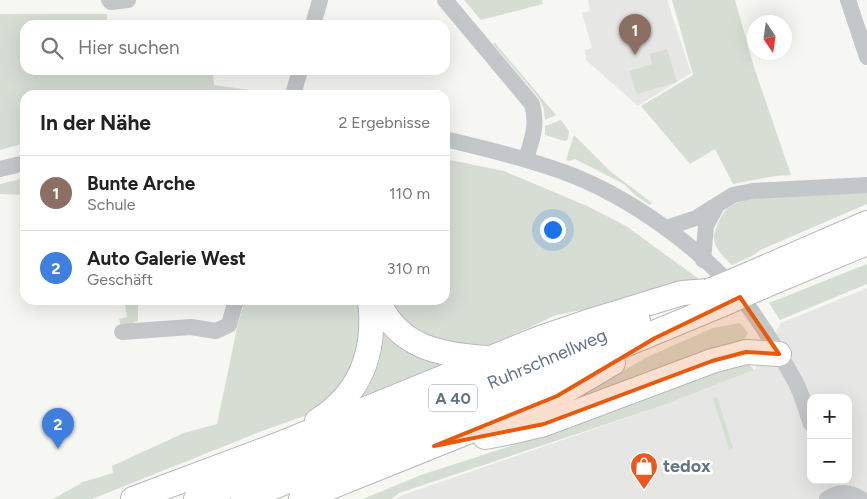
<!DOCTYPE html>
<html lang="de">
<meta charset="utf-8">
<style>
body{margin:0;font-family:Figtree,sans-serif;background:#f2f2f2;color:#222}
.controls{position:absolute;right:15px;bottom:15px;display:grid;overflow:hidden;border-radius:10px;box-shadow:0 5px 20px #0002}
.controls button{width:45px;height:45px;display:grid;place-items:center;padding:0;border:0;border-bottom:1px solid #e0e0e0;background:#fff;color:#222;font:25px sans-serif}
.compass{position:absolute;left:747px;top:15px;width:45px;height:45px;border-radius:50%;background:#fff;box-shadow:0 5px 20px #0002;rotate:167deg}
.you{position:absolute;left:552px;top:229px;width:18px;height:18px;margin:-12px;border:4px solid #fff;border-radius:50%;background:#1a73e8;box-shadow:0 0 0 8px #1a73e833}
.badge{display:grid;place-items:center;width:32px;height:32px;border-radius:50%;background:#ea580c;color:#fff;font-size:16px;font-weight:700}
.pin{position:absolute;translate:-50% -41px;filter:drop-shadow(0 1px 2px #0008)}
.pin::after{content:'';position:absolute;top:26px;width:18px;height:15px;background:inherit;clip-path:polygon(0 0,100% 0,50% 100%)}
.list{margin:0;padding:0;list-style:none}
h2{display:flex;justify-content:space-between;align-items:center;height:65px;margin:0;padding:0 20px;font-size:21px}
h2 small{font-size:16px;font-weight:400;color:#767676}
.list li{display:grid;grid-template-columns:32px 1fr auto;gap:15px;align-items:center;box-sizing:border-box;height:75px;padding:0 20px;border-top:1px solid #e0e0e0}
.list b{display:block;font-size:19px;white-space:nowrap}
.list p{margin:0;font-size:16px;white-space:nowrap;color:#767676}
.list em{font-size:16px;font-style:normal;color:#767676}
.icon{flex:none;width:28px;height:28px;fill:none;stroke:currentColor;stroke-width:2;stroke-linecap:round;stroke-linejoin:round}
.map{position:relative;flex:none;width:867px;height:499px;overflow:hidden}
.search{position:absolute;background:#fff;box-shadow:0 5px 20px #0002;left:20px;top:20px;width:430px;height:55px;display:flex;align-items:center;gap:12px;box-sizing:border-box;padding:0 18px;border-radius:15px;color:#767676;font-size:19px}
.panel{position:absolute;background:#fff;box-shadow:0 5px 20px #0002;left:20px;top:90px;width:430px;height:215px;border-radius:15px}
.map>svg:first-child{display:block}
.built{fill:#e6e7e5;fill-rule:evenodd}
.green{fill:#d6ddd3}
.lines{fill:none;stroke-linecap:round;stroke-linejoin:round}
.highway-casing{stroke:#b5b9bc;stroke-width:26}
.minor{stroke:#c3c7ca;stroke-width:16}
.highway{stroke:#fff;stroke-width:24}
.highway-bridge-casing{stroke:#b5b9bc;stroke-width:26;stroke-linecap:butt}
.highway-bridge{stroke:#fff;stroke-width:24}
.marked{fill:#e8590c;fill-opacity:0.2;stroke:#e8590c;stroke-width:4;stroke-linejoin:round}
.labels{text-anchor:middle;stroke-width:5;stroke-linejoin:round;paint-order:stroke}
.shield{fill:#fff;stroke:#929eaa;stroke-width:1}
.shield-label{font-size:16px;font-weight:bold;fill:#637485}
.street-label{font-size:18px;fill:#637485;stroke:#fff}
.poi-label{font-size:18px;font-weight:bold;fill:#637485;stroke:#fff;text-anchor:start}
</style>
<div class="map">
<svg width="867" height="499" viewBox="0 0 867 499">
<rect width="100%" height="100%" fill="#f6f6f2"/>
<g class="built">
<path d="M588,0H667L691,73L638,106L586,60L585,50L592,48L582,13L590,11Z"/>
<path d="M867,288V499H396L400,496L661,406L754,370L781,323ZM811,398H848V480H811Z"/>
</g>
<g class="green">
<path d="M464,0H542L543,4L481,20Z"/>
<path d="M672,0H735L753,64L791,175L775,176L733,184L715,149L690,164L641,106L693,75Z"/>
<path d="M0,14H107V25H25V70H213L214,85L278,94L25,95V143L0,150Z"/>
<path d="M495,43L556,115L545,120L544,109L539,98L493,44Z"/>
<path d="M667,49L677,82L637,94L629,71L652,64L650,54Z"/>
<path d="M561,120L569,131L568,139L565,141L545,135V126Z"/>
<path d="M574,135L610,171L652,203L650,205L636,196L624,184L575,159L569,161L566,160Z"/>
<path d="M445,159L504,171L587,206L626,226L699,279L656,296L556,315L454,363L347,407L352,399L262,431L92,499H53L83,482L113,473L112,466L184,433L217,424L237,328L245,300H445Z"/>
<path d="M25,178V195L0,194V184Z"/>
<path d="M867,192V204L760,250L752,256L732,265C720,253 708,243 717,226C720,219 723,211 729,207C750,194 778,196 801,195C823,194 845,193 867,192Z"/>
<path d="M867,264V284L780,320L769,303Z"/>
<path d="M124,300H138V321L121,327L119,319L127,317Z"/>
<path d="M740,323L748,333L743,342L559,408L647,357L713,328Z"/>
<path d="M747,361L754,370L661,406L399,493L392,499H363L421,475L569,427L682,384Z"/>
<path d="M717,397L733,448L729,449L713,398Z"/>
</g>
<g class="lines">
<g class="highway-casing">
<g id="highway">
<path d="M752,273L867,223"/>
<path d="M764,286L867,243"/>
<path d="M378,300C397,347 440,355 486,358"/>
<path d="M317,421C362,393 376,350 370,300"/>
<path d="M485,437L511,432L544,424L712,361L746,352L779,354"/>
<path d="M133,499L277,445L540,338L587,322L682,293L709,291"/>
<path d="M196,499L467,392L638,321"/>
<path d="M243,499L475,407L721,305"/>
<path d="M301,499L557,396L613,363"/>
</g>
</g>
<g class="minor">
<path d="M109,0L111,2L128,0"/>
<path d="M445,0L532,104C538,125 532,139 526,159"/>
<path d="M848,0L867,57"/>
<path d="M313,25L320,0"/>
<path d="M293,95L300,70"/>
<path d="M445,139C487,149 528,159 569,174C631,198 703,249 744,301C763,326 780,354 795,381C802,394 806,410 811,424"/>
<path d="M0,169L25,163"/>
<path d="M666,228L696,218L733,195L752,191L867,185"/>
<path d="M703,260L706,226L716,207"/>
<path d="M122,332L191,327L216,331L229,325L236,300"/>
<path d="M827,499C838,491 850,491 861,499"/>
</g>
<use href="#highway" class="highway"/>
<g class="highway-bridge-casing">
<g id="highway-bridge">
<path d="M709,291L752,273"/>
<path d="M721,305L764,286"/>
</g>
</g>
<use href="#highway-bridge" class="highway-bridge"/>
</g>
<path class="marked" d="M740,297L779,354L746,352L712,361L544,424L434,446L557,396L655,338Z"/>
<defs>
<g id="shop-pin" transform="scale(1.4375)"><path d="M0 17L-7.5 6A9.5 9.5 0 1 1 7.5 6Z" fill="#ec581c" stroke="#fff"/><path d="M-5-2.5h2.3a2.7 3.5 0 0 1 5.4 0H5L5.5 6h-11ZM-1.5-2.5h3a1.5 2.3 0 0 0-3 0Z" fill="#fff"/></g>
</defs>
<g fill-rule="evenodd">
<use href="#shop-pin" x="644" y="466"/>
</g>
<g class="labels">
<rect class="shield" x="429" y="384.5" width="48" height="27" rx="4"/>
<g class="shield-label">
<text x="453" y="404">A 40</text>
</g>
<g class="street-label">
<text transform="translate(547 359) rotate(-23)" y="6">Ruhrschnellweg</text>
</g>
<g class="poi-label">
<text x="663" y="472">tedox</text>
</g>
</g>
</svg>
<div class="controls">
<button>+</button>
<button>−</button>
</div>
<svg class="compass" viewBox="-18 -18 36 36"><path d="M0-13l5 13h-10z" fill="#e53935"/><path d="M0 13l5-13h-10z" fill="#767676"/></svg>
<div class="you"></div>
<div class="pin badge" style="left:635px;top:55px;background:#8d6e63">1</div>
<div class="pin badge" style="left:58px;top:449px;background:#3f7fe0">2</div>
<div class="search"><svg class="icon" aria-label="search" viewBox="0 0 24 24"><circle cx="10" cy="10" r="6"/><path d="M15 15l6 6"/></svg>Hier suchen</div>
<section class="panel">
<h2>In der Nähe<small>2 Ergebnisse</small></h2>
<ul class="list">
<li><span class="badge" style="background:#8d6e63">1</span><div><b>Bunte Arche</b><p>Schule</p></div><em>110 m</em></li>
<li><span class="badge" style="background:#3f7fe0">2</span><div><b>Auto Galerie West</b><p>Geschäft</p></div><em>310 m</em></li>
</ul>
</section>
</div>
